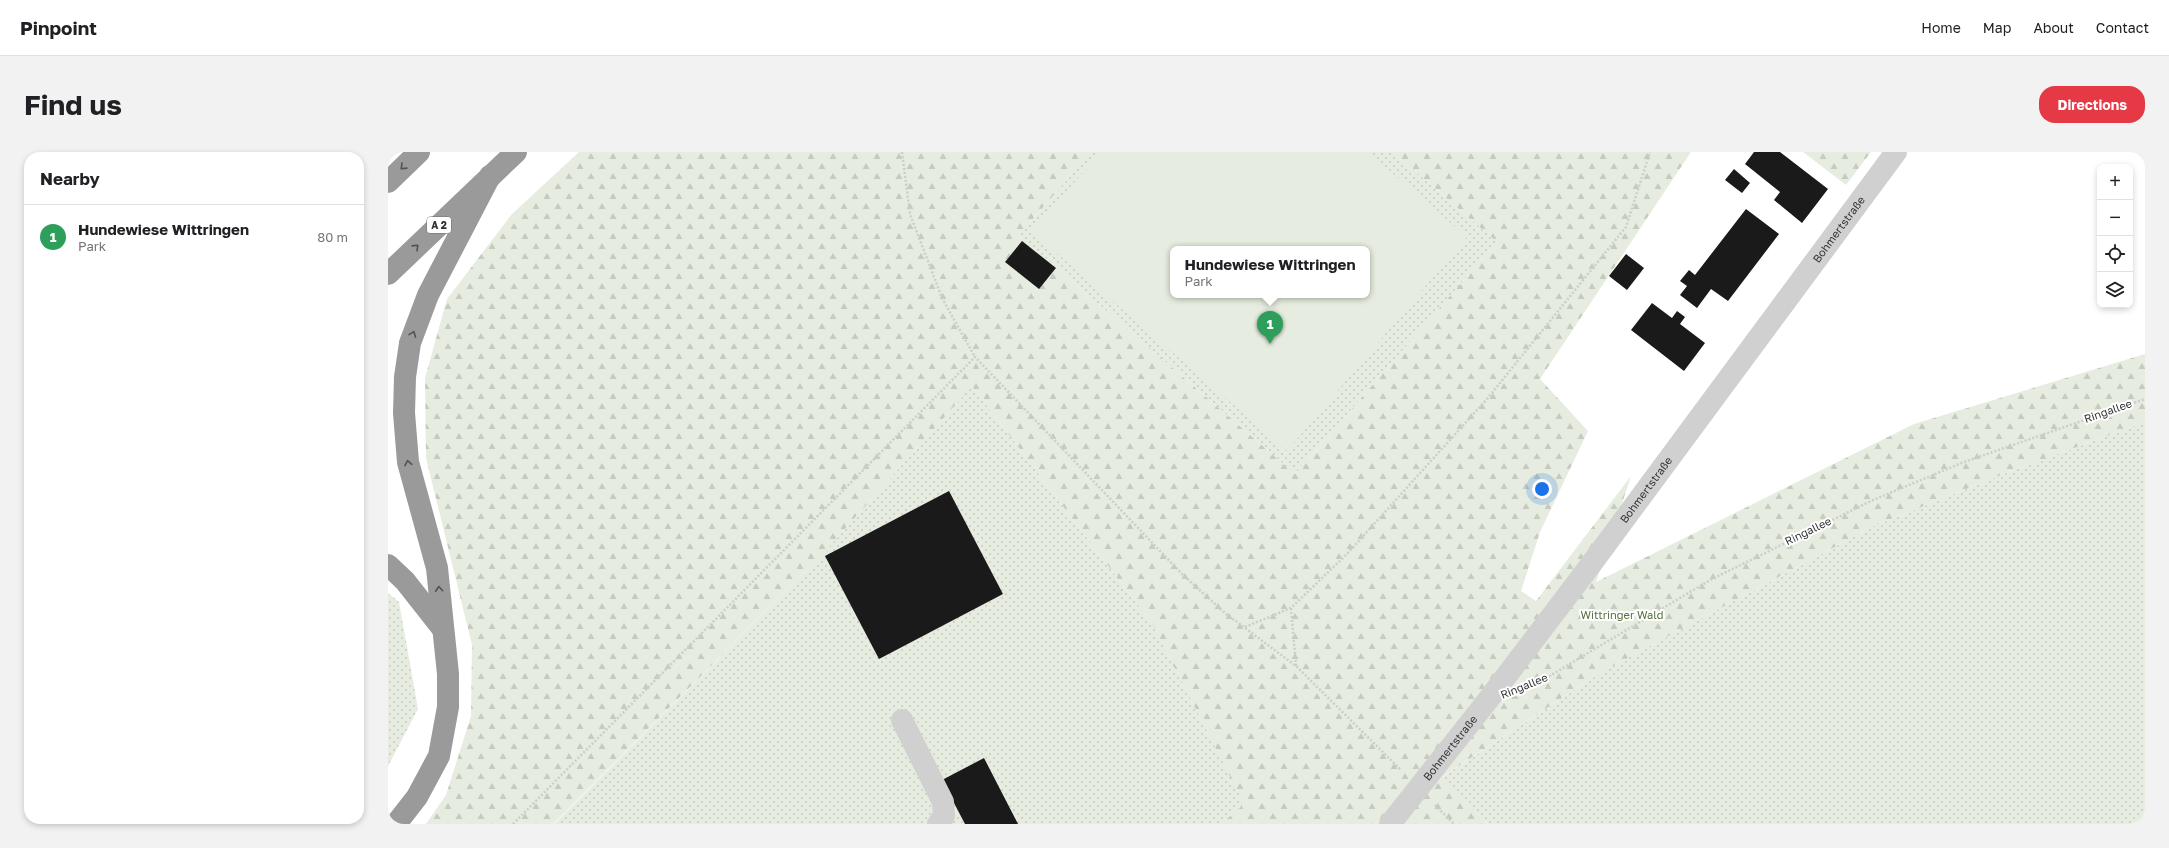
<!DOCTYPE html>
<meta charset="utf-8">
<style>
body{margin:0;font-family:"Golos Text",sans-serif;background:#f2f2f2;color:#202124}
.controls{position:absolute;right:12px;top:12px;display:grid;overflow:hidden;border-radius:8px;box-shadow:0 2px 6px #0003}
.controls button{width:36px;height:36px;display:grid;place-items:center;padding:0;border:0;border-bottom:1px solid #e0e0e0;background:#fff;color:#202124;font:20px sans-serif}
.you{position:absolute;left:1154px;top:337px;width:14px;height:14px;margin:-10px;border:3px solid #fff;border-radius:50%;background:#1a73e8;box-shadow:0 0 0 6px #1a73e833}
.badge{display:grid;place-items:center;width:26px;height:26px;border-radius:50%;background:#e63946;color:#fff;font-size:13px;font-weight:700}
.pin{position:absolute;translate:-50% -33px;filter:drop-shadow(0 1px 2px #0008)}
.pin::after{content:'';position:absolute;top:21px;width:14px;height:12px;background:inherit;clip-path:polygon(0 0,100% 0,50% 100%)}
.popup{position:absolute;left:782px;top:94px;width:200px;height:52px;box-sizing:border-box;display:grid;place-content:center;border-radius:8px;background:#fff;filter:drop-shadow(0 1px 3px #0005);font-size:13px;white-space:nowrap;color:#757577}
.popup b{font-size:15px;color:#202124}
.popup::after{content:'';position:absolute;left:50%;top:100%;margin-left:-8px;border:8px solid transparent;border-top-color:#fff}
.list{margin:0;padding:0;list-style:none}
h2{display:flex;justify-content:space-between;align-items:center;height:52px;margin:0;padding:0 16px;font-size:17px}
h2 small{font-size:13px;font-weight:400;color:#757577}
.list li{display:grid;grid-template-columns:26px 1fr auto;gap:12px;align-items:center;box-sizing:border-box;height:64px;padding:0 16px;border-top:1px solid #e0e0e0}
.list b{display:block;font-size:15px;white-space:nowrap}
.list p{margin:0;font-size:13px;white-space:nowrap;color:#757577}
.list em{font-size:13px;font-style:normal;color:#757577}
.icon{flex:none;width:22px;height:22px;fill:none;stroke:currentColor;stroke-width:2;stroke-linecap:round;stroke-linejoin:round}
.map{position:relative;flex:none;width:1757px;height:672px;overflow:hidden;border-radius:16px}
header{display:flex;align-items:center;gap:24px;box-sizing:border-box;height:56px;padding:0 20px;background:#fff;border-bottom:1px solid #e0e0e0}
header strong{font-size:19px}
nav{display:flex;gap:22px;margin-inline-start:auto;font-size:14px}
.intro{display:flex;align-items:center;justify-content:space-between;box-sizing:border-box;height:96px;padding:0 24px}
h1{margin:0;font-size:28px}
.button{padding:10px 18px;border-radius:16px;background:#e63946;color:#fff;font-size:14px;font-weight:700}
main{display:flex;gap:24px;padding:0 24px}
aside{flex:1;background:#fff;border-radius:16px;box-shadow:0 2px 6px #0003}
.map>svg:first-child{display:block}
.grass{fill:url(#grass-dots);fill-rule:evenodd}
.forest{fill:url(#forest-firs)}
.park{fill:#e6ecdf;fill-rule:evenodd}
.building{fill:#1a1a1a}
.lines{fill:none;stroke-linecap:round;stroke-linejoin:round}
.path{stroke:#cdcdcd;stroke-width:2.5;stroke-dasharray:2 2;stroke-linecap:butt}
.minor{stroke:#d0d0d0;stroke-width:22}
.highway{stroke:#9a9a9a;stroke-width:22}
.oneway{stroke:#525252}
.labels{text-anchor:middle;stroke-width:4;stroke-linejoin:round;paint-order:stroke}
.shield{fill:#fff;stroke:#707070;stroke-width:1}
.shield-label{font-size:10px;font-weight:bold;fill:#333}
.street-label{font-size:11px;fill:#333;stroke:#fff}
.park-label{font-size:11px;fill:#56703f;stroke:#fff}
</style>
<header>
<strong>Pinpoint</strong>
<nav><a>Home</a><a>Map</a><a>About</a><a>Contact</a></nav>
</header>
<div class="intro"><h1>Find us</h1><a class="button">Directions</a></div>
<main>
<aside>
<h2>Nearby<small></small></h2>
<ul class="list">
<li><span class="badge" style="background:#2e9e5b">1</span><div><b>Hundewiese Wittringen</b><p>Park</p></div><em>80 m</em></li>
</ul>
</aside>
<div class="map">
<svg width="1757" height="672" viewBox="0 0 1757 672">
<defs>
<pattern id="grass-dots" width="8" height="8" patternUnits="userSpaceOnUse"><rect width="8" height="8" fill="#e6ecdf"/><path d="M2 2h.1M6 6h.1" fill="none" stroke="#c6cbc0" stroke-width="1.8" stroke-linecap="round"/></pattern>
<pattern id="forest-firs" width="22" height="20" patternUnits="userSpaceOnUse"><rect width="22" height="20" fill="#e6ecdf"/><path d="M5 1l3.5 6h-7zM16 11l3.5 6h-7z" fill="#c6cbc0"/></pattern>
</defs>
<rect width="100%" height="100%" fill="#fff"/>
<g class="grass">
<path d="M703,0H1005L1109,90L907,322L631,83ZM785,97H979V143H785Z"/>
<path d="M584,234L765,473L857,652L833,672H166L432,405Z"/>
<path d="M1757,270V672H1100L1053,626L1215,519L1486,374L1613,323Z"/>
<path d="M0,441L11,450L30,557L0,614Z"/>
</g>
<g class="forest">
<path d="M191,0H703L631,83L907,322L1109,90L1005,0H1303L1152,227L1200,279L1152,380L1133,439L1148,449L1243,324L1208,430L1526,272L1757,202V270L1613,323L1486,374L1215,519L1054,625L1100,672H833L856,652L765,473L584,234L432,405L165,672H38L58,643L83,564L84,493L38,306L37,226L59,147L124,62Z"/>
<path d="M1415,0H1483L1458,33Z"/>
</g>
<path class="park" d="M713,0H980L1079,85L899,299L643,79ZM785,97H979V143H785Z"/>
<g class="building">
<path d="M1366,0H1392L1440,37L1414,71L1386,48L1392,40L1357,12Z"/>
<path d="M1346,17L1362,31L1354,41L1337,28Z"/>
<path d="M1358,57L1391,82L1340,149L1323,137L1309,156L1292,143L1299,134L1292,129L1301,118L1307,123Z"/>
<path d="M634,89L668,116L651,137L617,110Z"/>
<path d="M1238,102L1256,116L1239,138L1221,124Z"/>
<path d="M1264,151L1284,166L1289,159L1297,165L1292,172L1317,191L1296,219L1243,178Z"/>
<path d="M561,339L615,442L491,507L437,404Z"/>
<path d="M596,606L630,672H577L554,628Z"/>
</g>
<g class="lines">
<g class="path">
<path d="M514,0L522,62L554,146L587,205"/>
<path d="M903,456L908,514"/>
<path d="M857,475L903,456L959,402L1099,247L1238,75L1262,0"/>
<path d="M1143,533L1155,528L1322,428L1485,348L1576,310L1757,247"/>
<path d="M1047,653L1066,672"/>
<path d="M125,672L587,205L795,423L837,461L908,514L1013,618"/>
</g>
<g class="minor">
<path d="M514,568L555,650L556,664L550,672"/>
<path id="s1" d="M1002,672L1100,548L1201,415L1508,0"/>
</g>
<g class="highway">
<path d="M0,30L31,0"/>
<path d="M0,122L128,0"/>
<path d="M0,413L17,429L54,476"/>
<path d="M8,672L29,645L51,604L60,555V522L49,416L20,310L16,261L17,225L22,191L40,143L102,24"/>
</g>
</g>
<defs><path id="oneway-chevron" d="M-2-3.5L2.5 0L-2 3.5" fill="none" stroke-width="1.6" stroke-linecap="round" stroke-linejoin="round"/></defs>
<g class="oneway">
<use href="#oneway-chevron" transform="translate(15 15) rotate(136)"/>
<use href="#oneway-chevron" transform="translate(28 95) rotate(-44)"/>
<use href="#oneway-chevron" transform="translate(25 182) rotate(-69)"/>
<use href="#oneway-chevron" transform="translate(20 311) rotate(-101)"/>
<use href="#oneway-chevron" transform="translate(51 437) rotate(-95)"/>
</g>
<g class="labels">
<rect class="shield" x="39" y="65" width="24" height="16" rx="3"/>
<g class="shield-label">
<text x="51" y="77">A 2</text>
</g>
<g class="street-label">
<text dy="4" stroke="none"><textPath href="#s1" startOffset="745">Bohmertstraße</textPath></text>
<text transform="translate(1720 259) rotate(-19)" y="4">Ringallee</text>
<text dy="4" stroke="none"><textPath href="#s1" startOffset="421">Bohmertstraße</textPath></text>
<text transform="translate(1420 379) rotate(-26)" y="4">Ringallee</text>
<text transform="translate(1136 534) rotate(-22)" y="4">Ringallee</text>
<text dy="4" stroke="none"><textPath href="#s1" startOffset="97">Bohmertstraße</textPath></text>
</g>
<g class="park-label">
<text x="1234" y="467">Wittringer Wald</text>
</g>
</g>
</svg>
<div class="controls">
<button>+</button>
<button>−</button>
<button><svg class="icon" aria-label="locate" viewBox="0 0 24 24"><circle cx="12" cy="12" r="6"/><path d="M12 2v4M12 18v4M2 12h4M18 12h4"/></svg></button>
<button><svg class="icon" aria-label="layers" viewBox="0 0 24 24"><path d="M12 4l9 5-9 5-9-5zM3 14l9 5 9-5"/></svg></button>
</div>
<div class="you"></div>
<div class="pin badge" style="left:882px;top:192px;background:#2e9e5b">1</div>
<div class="popup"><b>Hundewiese Wittringen</b>Park</div>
</div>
</main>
